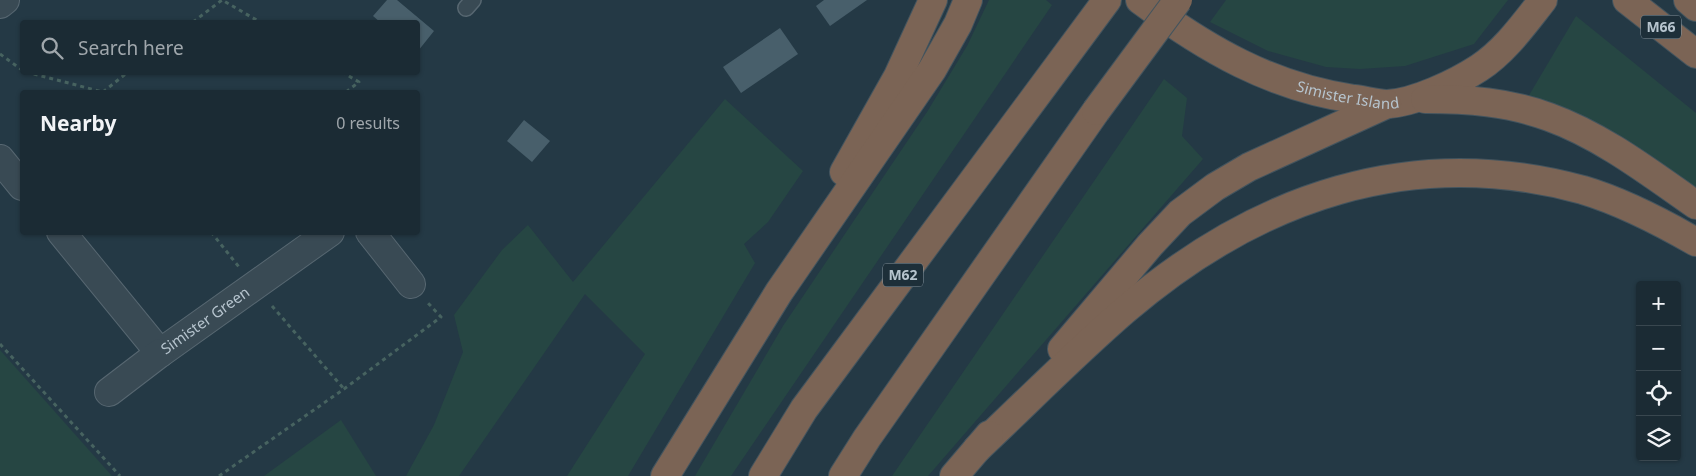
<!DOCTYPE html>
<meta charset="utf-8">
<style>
body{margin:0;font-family:"Noto Sans",sans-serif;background:#283740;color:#f1f3f6}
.controls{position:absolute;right:15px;bottom:15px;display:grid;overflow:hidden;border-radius:5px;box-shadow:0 1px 4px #0004}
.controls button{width:45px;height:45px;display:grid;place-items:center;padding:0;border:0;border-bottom:1px solid #39474f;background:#1b2b34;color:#f1f3f6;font:25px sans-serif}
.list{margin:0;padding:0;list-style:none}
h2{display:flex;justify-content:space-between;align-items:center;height:65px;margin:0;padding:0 20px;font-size:21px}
h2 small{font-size:16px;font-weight:400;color:#a0a7ac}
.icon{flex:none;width:28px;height:28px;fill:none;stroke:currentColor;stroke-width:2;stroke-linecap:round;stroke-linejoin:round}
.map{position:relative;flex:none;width:1696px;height:476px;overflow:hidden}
.search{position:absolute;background:#1b2b34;box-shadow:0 1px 4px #0004;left:20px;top:20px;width:400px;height:55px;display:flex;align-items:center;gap:12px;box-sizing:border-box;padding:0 18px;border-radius:5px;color:#a0a7ac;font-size:19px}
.panel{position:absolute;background:#1b2b34;box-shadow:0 1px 4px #0004;left:20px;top:90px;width:400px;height:145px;border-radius:5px}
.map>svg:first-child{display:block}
.green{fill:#264643}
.building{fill:#485f6b}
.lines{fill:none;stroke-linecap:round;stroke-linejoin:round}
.lane-casing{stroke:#576771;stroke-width:18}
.street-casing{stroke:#576771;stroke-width:30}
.highway-casing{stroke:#43545e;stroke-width:30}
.path{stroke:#476360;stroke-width:3;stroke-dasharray:4 4;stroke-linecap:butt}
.lane{stroke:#394a54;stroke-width:15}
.street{stroke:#394a54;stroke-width:28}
.highway{stroke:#7b6455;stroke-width:28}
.highway-bridge-casing{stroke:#43545e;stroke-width:30;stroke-linecap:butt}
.highway-bridge{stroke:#7b6455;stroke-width:28}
.labels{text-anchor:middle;stroke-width:4;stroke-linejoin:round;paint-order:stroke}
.shield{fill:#1d2f39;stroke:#8897a1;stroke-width:1}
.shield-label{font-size:14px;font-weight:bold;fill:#b6c4ce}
.street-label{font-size:15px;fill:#b6c4ce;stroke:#1d2f39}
</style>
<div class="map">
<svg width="1696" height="476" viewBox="0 0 1696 476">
<rect width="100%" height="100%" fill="#243945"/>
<g class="green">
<path d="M989,0H1046L1052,5L731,476H695L783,326L927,112L967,46Z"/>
<path d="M1226,0H1508L1474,44L1405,66L1360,69L1326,67L1268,51L1210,22Z"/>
<path d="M1576,16L1696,113V199L1528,97Z"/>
<path d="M1164,79L1187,98L1182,136L1203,159L928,476H892Z"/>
<path d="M725,99L803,171L768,222L744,244L755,263L628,476H567L645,354L585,294L459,476H406L434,425L463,352L454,315L502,250L528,225L573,282Z"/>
<path d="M0,350L112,476H0Z"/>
<path d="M341,420L376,476H264Z"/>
</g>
<g class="building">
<path d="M387,0H397L434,31L418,51V22H380L373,16Z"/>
<path d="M824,0H867L830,26L816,6Z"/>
<path d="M780,28L798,54L741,93L723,67Z"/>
<path d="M524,120L550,141L532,162L507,141Z"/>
</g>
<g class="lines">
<g class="lane-casing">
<path id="lane" d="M466,8L473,0"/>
</g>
<g class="street-casing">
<g id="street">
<path d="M0,4L5,0"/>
<path d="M0,159L22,186"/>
<path id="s1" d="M61,232L160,353L330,232"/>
<path d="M370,232L411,284"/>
<path d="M109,392L160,353"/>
</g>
</g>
<g class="highway-casing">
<g id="highway">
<path id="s2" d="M1140,0C1206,49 1271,87 1354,99C1364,100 1377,104 1387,104C1414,103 1456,83 1479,68C1505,51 1524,24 1543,0"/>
<path d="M1627,0L1696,54"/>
<path d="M1688,0L1696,7"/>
<path d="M1425,99C1467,99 1509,102 1549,117C1602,136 1650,173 1696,205"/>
<path d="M844,172L898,76L933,0"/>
<path d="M1062,349L1150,245L1180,213L1215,187L1249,167L1387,104"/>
<path d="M977,449C1026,403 1074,354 1125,310C1257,197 1411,143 1583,190C1620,201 1663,223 1696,242"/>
<path d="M665,476L779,292L932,70L958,24L968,0"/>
<path d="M763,476L804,409L1107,0"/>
<path d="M843,476L867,438L1096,111"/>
<path d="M954,476L989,435"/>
</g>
</g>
<g class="path">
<path d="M193,22L222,0L260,22"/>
<path d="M0,54L22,70"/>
<path d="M26,72L103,92"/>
<path d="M342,72L359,82L346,92"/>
<path d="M103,92L128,72"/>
<path d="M211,232L239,267"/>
<path d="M272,306L344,389"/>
<path d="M0,344L120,476"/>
<path d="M219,476L344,389L441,317L428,303"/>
</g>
<use href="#lane" class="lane"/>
<use href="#street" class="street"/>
<use href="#highway" class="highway"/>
<g class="highway-bridge-casing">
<path id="highway-bridge" d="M1096,111L1178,0"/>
</g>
<use href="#highway-bridge" class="highway-bridge"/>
</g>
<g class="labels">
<g class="shield">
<rect x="1641" y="15.5" width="40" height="23" rx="4"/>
<rect x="883" y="263.5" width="40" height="23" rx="4"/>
</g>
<g class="shield-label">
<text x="1661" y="32">M66</text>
<text x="903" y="280">M62</text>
</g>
<g class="street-label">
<text dy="5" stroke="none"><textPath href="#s2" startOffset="232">Simister Island</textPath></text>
<text dy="5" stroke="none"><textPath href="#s1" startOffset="212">Simister Green</textPath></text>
</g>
</g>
</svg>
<div class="controls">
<button>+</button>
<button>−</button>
<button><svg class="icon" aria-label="locate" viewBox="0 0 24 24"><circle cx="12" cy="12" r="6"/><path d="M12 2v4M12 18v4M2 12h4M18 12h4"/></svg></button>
<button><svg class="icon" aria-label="layers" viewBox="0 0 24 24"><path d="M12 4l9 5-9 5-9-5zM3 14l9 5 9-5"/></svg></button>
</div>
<div class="search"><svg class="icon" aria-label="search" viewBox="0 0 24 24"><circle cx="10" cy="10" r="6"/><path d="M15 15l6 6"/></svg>Search here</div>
<section class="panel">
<h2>Nearby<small>0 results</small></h2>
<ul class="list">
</ul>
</section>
</div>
